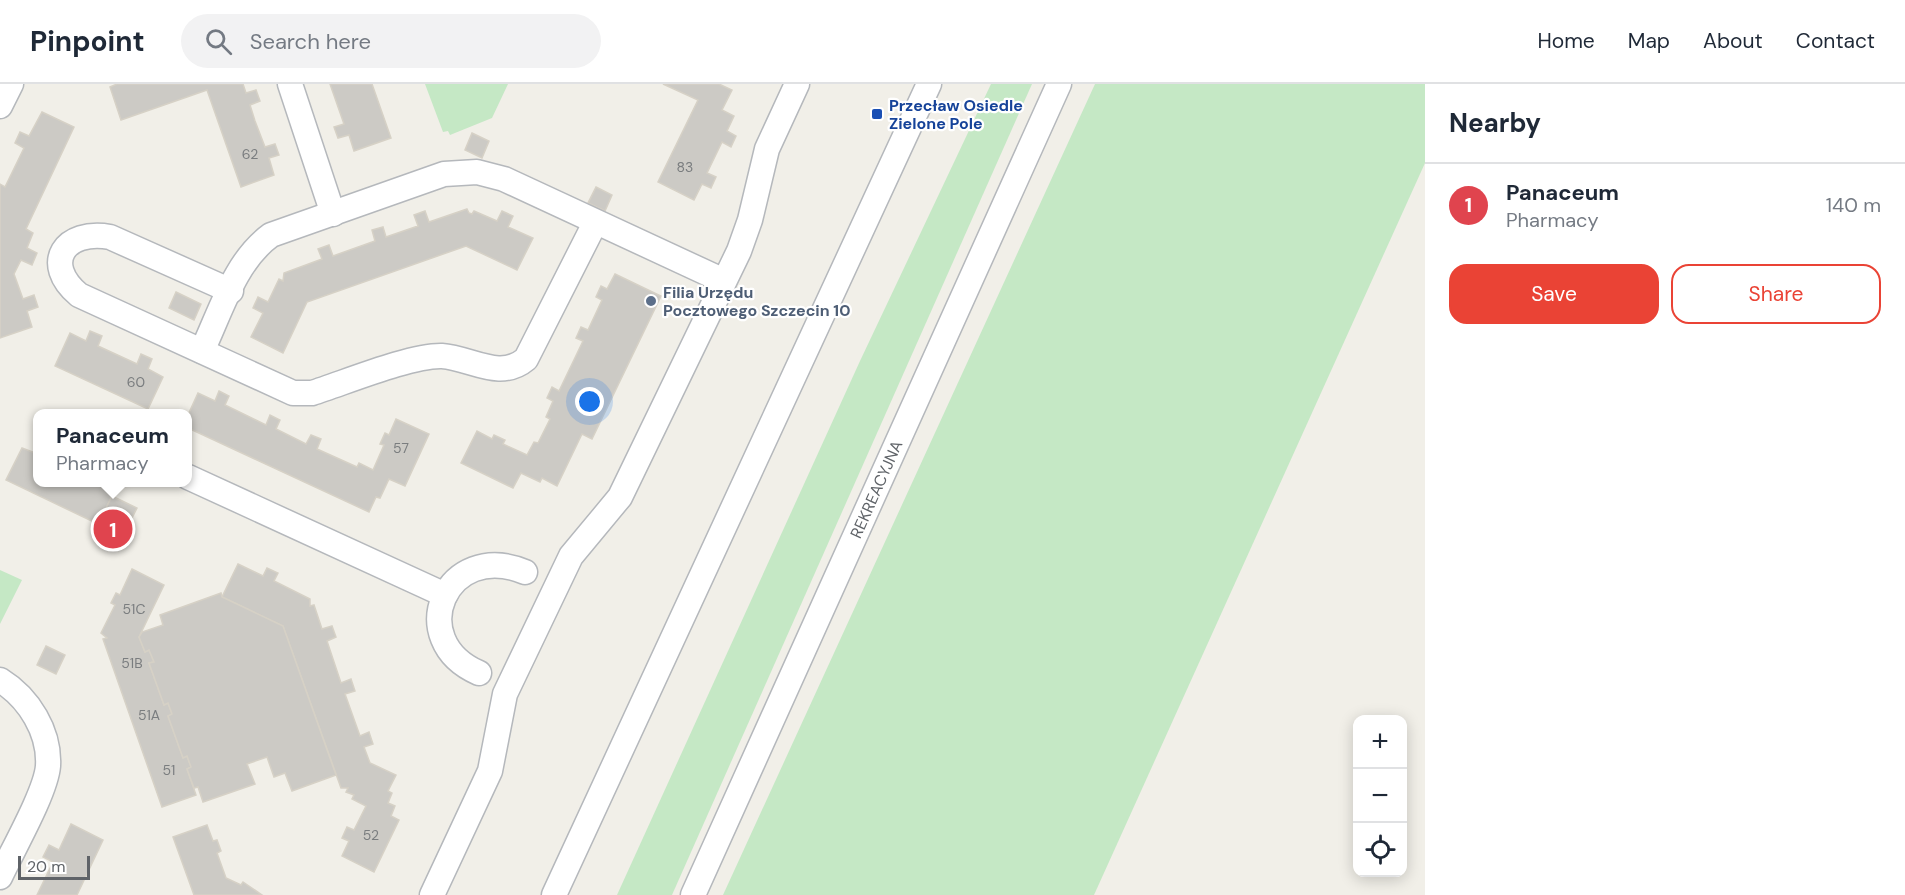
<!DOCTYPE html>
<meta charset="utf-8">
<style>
body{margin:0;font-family:"DM Sans",sans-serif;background:#f2f2f3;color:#1f2937}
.controls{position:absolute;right:18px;bottom:18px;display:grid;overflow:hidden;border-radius:12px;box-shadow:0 3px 15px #0003}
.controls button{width:54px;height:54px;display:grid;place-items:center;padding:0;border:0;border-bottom:2px solid #e0e1e3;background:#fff;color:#1f2937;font:30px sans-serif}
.scale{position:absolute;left:18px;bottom:15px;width:72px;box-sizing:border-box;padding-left:6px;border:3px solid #5f6368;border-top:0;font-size:16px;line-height:21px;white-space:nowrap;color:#5f6368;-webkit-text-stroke:4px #fff;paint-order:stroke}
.you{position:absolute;left:590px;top:318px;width:21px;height:21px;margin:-15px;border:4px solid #fff;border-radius:50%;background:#1a73e8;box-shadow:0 0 0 9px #1a73e833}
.badge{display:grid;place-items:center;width:39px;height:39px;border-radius:50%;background:#ea4335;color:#fff;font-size:20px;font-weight:700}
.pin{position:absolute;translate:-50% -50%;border:3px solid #fff;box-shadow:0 2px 6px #0006}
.popup{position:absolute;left:33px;top:325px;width:159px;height:78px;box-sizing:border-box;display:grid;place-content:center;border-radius:12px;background:#fff;filter:drop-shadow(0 2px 4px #0005);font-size:20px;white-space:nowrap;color:#747a83}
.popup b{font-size:22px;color:#1f2937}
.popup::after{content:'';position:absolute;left:50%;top:100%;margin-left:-12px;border:12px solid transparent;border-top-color:#fff}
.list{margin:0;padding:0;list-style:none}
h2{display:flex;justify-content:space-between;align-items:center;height:78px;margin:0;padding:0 24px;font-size:26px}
h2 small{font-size:20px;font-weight:400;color:#747a83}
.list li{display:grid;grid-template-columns:39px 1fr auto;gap:18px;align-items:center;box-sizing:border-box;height:84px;padding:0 24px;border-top:2px solid #e0e1e3}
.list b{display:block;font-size:22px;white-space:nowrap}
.list p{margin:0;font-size:20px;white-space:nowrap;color:#747a83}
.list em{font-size:20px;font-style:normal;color:#747a83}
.actions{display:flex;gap:12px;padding:18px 24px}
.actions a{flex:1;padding:14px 0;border:2px solid #ea4335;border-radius:18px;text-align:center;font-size:21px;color:#ea4335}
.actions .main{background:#ea4335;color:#fff}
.icon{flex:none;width:33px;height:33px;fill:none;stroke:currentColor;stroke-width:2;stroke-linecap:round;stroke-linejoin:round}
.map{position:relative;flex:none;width:1425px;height:811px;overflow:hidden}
header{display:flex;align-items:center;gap:36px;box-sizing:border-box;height:84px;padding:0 30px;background:#fff;border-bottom:2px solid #e0e1e3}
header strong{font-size:28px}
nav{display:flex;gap:33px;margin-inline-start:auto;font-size:21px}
.search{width:420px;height:54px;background:#f2f2f3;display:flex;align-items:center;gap:15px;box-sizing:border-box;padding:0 21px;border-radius:33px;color:#747a83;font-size:22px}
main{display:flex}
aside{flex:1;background:#fff}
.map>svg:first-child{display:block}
.green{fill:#c5e8c5}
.building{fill:#cccac5;stroke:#d6d1c6;stroke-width:1.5}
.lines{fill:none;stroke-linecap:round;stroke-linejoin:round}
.minor-casing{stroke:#b5b8bc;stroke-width:27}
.minor{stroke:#fff;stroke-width:24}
.transit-dot{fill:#1a4fb4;stroke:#fff;stroke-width:2}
.service-dot{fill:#5c6f8a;stroke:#fff;stroke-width:2}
.labels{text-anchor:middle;stroke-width:4.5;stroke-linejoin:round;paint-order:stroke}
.number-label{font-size:14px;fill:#7a7d7f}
.transit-label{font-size:16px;font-weight:bold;fill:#164399;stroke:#fff;text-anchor:start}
.service-label{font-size:16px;font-weight:bold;fill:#4e5e75;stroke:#fff;text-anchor:start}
.street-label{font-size:16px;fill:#5f6368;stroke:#fff}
</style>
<header>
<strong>Pinpoint</strong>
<div class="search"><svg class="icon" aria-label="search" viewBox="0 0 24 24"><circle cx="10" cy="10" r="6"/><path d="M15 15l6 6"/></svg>Search here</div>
<nav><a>Home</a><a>Map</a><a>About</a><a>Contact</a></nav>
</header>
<main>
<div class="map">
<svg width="1425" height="811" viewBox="0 0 1425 811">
<rect width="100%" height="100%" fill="#f1efe8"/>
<g class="green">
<path d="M425,0H508L492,34L450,51L448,47L443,48Z"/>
<path d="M991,0H1032L672,811H617L860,277Z"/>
<path d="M1095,0H1425V79L1094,811H723Z"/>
<path d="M0,486L22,496L0,540Z"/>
</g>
<g class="building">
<path d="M117,0H243L246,9L256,6L260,17L250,21L255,37L265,63L275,60L279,71L269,74L274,91L241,103L207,6L121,36L110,3Z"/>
<path d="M330,0H372L391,54L354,67L349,51L338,54L334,43L344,40Z"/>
<path d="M663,0H719L732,6L722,26L734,32L727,47L736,52L731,63L722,58L707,89L716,93L711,104L702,100L694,116L658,98L698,16Z"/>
<path d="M42,28L74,43L26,145L33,149L27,164L37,169L32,181L21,176L14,190L23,215L34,211L38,223L27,227L32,243L0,254V100L5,103L24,64L15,59L20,48L29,52Z"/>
<path d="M472,49L489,57L482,74L465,66Z"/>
<path d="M596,103L612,111L605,127L588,119Z"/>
<path d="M467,125L469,129L472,130L474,127L497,137L502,127L513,132L508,143L533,154L517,186L466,162L307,218L283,269L251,253L263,229L253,224L258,213L268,218L279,195L283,197L284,189L322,175L318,165L329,161L333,172L375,157L372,146L383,143L386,153L418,142L414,131L425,127L429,138Z"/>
<path d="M615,190L661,212L592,355L582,350L557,402L542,394L540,398L521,389L513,404L461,379L477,347L492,355L494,351L505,356L503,360L527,371L534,358L538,359L550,335L546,333L553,317L547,314L552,303L559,307L583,257L576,254L581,243L588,246L602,216L596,213L601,202L607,205Z"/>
<path d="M176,208L201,220L194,236L169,224Z"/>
<path d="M90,247L102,252L98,262L137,280L141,270L152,275L148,285L163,293L148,325L55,282L70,249L86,257Z"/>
<path d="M219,307L229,312L225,321L266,341L270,331L280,336L276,345L306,360L311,351L321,355L317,365L357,383L359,379L373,386L384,361L380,360L385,349L389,351L396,335L429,350L405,402L389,395L380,414L376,413L369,428L188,344V331L198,309L215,317Z"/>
<path d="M22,364L38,370V398H99L98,401L114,408L98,440L6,396Z"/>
<path d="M112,412L137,424L121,456L96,444Z"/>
<path d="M238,480L263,492L267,484L278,489L274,497L310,515V522L314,521L322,545L332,542L336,553L327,557L341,599L351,595L355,607L345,610L360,652L369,648L373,660L364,663L370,679L396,691L388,707L392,709L388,719L395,722L391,732L399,736L374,788L342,772L349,757L342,754L347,743L354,746L366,722L352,715L354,711L346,708L348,704H341L283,542L222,513Z"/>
<path d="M132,485L164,501L139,553L145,568L149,566L154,578L149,579L164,621L168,619L172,630L168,632L183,674L187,672L191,683L187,685L196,711L162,723L103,555L107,554L101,549L115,521L111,519L116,509L120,511Z"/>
<path d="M221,509L222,513L283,542L336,691L292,707L285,689L274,693L267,673L247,680L255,700L203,718L198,703L194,704L187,685L191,683L187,672L183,674L168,632L172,630L168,619L164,621L149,579L154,578L149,566L145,568L139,553L142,548L163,541L160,531Z"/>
<path d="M46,562L65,571L56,590L37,581Z"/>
<path d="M71,740L103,756L77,811H37L53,778L43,773L49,761L59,766Z"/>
<path d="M207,741L213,757L217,756L221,767L217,769L226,794L241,801L243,798L262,811H194L173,753Z"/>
</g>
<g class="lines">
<g class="minor-casing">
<g id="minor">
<path d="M290,0L333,130"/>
<path d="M0,22L11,0"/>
<path d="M231,207L110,153C65,145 41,179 79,211L293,309H312C344,299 411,271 442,272C471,274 500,297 526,275L595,139"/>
<path d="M202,267C221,227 235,177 271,151L444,90L477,88L504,95L724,197"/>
<path d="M188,393L445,511"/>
<path d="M479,589C403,556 446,455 525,488"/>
<path d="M0,596C29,614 50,648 48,682C46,708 12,767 0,793"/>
<path d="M432,811L490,687L505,610L571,472L620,413L739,167L750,136L767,65L797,0"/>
<path d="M554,811L929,0"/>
<path d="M693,811L1059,0"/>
</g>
</g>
<use href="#minor" class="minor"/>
</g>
<rect class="transit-dot" x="871" y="24" width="12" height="12" rx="3"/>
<circle class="service-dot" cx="651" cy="217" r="6"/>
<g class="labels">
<g class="number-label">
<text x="250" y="75">62</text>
<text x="685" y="88">83</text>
<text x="136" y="303">60</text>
<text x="401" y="369">57</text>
<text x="134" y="530">51C</text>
<text x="132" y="584">51B</text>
<text x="149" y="636">51A</text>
<text x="169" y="691">51</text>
<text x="371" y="756">52</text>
</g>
<g class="transit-label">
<text x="889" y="27">Przecław Osiedle<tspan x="889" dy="18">Zielone Pole</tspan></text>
</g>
<g class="service-label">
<text x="663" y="214">Filia Urzędu<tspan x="663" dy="18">Pocztowego Szczecin 10</tspan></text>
</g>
<g class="street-label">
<text transform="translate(876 405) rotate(-66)" y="6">REKREACYJNA</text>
</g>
</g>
</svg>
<div class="controls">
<button>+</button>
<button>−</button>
<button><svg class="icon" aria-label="locate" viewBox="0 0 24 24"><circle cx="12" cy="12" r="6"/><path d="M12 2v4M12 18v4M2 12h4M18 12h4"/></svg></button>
</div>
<div class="scale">20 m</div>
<div class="you"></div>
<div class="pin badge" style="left:113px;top:445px;background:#e0444e">1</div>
<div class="popup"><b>Panaceum</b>Pharmacy</div>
</div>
<aside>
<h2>Nearby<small></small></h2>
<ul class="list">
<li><span class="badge" style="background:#e0444e">1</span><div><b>Panaceum</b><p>Pharmacy</p></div><em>140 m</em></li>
</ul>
<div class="actions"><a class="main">Save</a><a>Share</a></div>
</aside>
</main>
